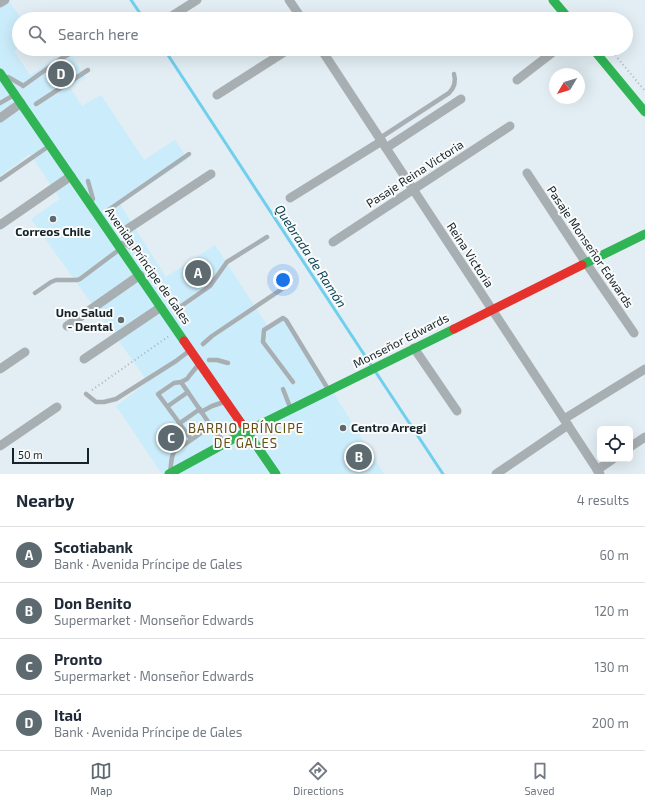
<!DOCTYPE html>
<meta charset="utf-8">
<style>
body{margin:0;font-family:"Exo 2",sans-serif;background:#f6f6f7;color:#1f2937}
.controls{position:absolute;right:12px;bottom:12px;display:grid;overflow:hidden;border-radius:6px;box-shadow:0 4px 16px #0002}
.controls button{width:36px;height:36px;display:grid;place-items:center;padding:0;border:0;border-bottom:1px solid #e0e1e3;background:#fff;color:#1f2937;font:20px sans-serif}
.compass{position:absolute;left:549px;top:68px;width:36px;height:36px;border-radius:50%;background:#fff;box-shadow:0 4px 16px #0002;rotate:232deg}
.scale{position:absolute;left:12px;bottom:10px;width:77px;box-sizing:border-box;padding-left:4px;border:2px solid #15242a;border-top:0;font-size:11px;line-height:14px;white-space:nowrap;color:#15242a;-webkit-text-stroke:3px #fbfbfb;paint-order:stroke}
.you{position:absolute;left:283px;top:280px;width:14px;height:14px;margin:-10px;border:3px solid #fff;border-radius:50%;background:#1a73e8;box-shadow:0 0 0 6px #1a73e833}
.badge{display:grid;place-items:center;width:26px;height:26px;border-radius:50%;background:#5d6b71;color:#fff;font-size:13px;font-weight:700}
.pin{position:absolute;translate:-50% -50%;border:2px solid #fff;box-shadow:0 1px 4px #0006}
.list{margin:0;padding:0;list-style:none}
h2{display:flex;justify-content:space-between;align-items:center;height:52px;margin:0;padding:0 16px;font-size:17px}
h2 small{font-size:13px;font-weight:400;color:#747a83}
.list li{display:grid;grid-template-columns:26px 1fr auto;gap:12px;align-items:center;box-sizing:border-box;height:56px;padding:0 16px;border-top:1px solid #e0e1e3}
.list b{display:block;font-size:15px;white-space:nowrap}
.list p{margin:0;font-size:13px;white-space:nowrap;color:#747a83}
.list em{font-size:13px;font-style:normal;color:#747a83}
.icon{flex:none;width:22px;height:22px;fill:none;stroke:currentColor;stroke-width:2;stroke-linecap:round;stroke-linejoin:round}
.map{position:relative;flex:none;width:645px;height:474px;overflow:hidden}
.search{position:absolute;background:#fff;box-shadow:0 4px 16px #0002;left:12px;right:12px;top:12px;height:44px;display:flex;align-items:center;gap:10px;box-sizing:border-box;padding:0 14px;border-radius:22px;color:#747a83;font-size:15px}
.sheet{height:276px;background:#fff}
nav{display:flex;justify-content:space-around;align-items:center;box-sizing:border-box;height:56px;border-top:1px solid #e0e1e3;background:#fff;font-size:11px;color:#747a83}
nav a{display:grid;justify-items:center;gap:2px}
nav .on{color:#5d6b71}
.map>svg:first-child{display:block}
.built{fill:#cbecfa}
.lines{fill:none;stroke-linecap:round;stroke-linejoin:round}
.stream{stroke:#71cfee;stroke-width:3}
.path{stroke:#abb3b8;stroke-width:2;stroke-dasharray:1 3;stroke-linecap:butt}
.lane{stroke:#a8afb2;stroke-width:4.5}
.street{stroke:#a8afb2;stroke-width:9}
.fast{stroke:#30b455;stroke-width:9}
.jam{stroke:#e5322d;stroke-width:9}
.poi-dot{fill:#5d6b71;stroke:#fbfbfb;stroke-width:1.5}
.labels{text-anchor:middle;stroke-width:4;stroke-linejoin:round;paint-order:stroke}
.street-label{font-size:12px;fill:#15242a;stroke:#fbfbfb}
.poi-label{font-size:12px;font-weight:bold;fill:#15242a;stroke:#fbfbfb}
.water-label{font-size:13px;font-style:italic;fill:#0a4354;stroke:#fbfbfb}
.neighbourhood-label{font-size:13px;letter-spacing:1px;fill:#614f12;stroke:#fbfbfb}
</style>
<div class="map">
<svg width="645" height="474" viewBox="0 0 645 474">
<rect width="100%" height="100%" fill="#e2eef4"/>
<path class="built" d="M0,0H8L22,19H19V48L14,51L30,75L68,50L86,78L70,87L82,106L101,95L144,160L175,140L188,159L120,204L166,277L215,245L267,325L285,315L384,474H163L160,471L116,406L148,382L31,219L60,199L30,154L0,176Z"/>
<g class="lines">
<g class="stream">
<path d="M131,0L144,19"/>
<path d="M164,49L371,365"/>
<path d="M375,371L443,474"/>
</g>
<g class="path">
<path d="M580,13L585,19"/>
<path d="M610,49L645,91"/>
<path d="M92,390L169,336"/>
</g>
<g class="lane">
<path d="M8,77L22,85"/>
<path d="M23,86L62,58L75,51"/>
<path d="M0,103L14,95"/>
<path d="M36,104L88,70"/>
<path d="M380,138L449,93C455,87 456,81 454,74"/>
<path d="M0,180L49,146"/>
<path d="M88,181L93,199"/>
<path d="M107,211L189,154"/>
<path d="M121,243L125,244L137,251"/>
<path d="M35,293L51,282L56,280H77L80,279L120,249"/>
<path d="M177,309L210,286L227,262L267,237"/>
<path d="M203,344L212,336L285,287"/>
<path d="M209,360H217L228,363"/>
<path d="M181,382L211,426L224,442"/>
<path d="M293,382L263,342L264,330L283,318L286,320L328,389"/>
<path d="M283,389L290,407"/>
<path d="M86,394L96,402H104L116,399L176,361L189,351"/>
<path d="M168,406L188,392"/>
<path d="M201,412L212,406L224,402"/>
<path d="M180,423L200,409"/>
<path d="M191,439L158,394L174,383L181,382L187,379L190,375L199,364"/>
<path d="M170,471C172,464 170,459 174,452L211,426"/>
</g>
<g class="street">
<path d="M289,0L302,19"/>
<path d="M0,3L5,0"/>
<path d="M167,19L197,0"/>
<path d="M321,49L600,474"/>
<path d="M517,80L557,49"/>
<path d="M217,95L289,49"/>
<path d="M0,118L21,103"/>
<path d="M386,148L461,99"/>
<path d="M527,173L586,263L634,333"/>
<path d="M290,198L382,141"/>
<path d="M0,225L71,176"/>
<path d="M123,232L211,174"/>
<path d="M333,242L510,126"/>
<path d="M67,326L140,275"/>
<path d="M414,348L457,411"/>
<path d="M84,359L161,307"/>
<path d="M0,369L25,352"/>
<path d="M564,419L645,369"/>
<path d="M0,446L57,407"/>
<path d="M630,447L645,437"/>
<path d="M597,470L613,459"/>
<path d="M496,474L568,425"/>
</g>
<g class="fast">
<path d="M553,0L569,19"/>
<path d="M593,49L645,112"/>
<path d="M0,73L184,341"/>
<path d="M582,265L645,234"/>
<path d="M241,423L276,474"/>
<path d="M169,474L255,427L454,329"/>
</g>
<g class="jam">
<path d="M454,329L582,265"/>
<path d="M184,341L241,423"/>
</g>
</g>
<g class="poi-dot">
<circle cx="53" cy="219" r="4"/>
<circle cx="121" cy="320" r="4"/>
<circle cx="343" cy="428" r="4"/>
</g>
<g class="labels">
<g class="street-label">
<text transform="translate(415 174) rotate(-33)" y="4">Pasaje Reina Victoria</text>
<text transform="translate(590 247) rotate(56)" y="4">Pasaje Monseñor Edwards</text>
<text transform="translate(470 255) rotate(57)" y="4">Reina Victoria</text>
<text transform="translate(148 266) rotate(55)" y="4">Avenida Príncipe de Gales</text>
<text transform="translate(401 341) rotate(-27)" y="4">Monseñor Edwards</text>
</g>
<g class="poi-label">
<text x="53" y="236">Correos Chile</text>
<text x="113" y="317" text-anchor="end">Uno Salud<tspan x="113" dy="14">- Dental</tspan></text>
<text x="351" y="432" text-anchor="start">Centro Arregi</text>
</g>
<g class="water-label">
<text transform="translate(311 256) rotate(57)" y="5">Quebrada de Ramón</text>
</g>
<g class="neighbourhood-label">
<text x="246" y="433">BARRIO PRÍNCIPE<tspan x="246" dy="15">DE GALES</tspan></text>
</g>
</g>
</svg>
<div class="controls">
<button><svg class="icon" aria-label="locate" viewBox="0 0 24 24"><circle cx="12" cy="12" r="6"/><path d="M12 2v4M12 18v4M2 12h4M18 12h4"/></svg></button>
</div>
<svg class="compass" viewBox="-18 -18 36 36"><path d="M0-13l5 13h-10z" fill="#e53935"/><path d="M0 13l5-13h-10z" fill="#747a83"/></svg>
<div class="scale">50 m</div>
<div class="you"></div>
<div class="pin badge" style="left:198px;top:273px">A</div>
<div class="pin badge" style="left:359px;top:457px">B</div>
<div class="pin badge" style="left:171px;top:438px">C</div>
<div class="pin badge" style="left:61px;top:74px">D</div>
<div class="search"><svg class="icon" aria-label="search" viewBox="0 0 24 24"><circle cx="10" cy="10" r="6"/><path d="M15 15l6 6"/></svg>Search here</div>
</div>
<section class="sheet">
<h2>Nearby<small>4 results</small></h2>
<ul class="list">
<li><span class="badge">A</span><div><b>Scotiabank</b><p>Bank · Avenida Príncipe de Gales</p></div><em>60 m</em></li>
<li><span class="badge">B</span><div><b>Don Benito</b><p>Supermarket · Monseñor Edwards</p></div><em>120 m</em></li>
<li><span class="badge">C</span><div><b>Pronto</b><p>Supermarket · Monseñor Edwards</p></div><em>130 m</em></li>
<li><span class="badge">D</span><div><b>Itaú</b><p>Bank · Avenida Príncipe de Gales</p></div><em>200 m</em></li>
</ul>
</section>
<nav>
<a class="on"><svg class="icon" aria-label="map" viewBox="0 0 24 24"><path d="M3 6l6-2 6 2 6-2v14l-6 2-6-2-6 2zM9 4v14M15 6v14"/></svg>Map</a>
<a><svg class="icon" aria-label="directions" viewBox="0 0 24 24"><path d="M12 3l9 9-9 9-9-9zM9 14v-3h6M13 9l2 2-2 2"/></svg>Directions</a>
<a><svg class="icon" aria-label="saved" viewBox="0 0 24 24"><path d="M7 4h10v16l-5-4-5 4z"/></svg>Saved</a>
</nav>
